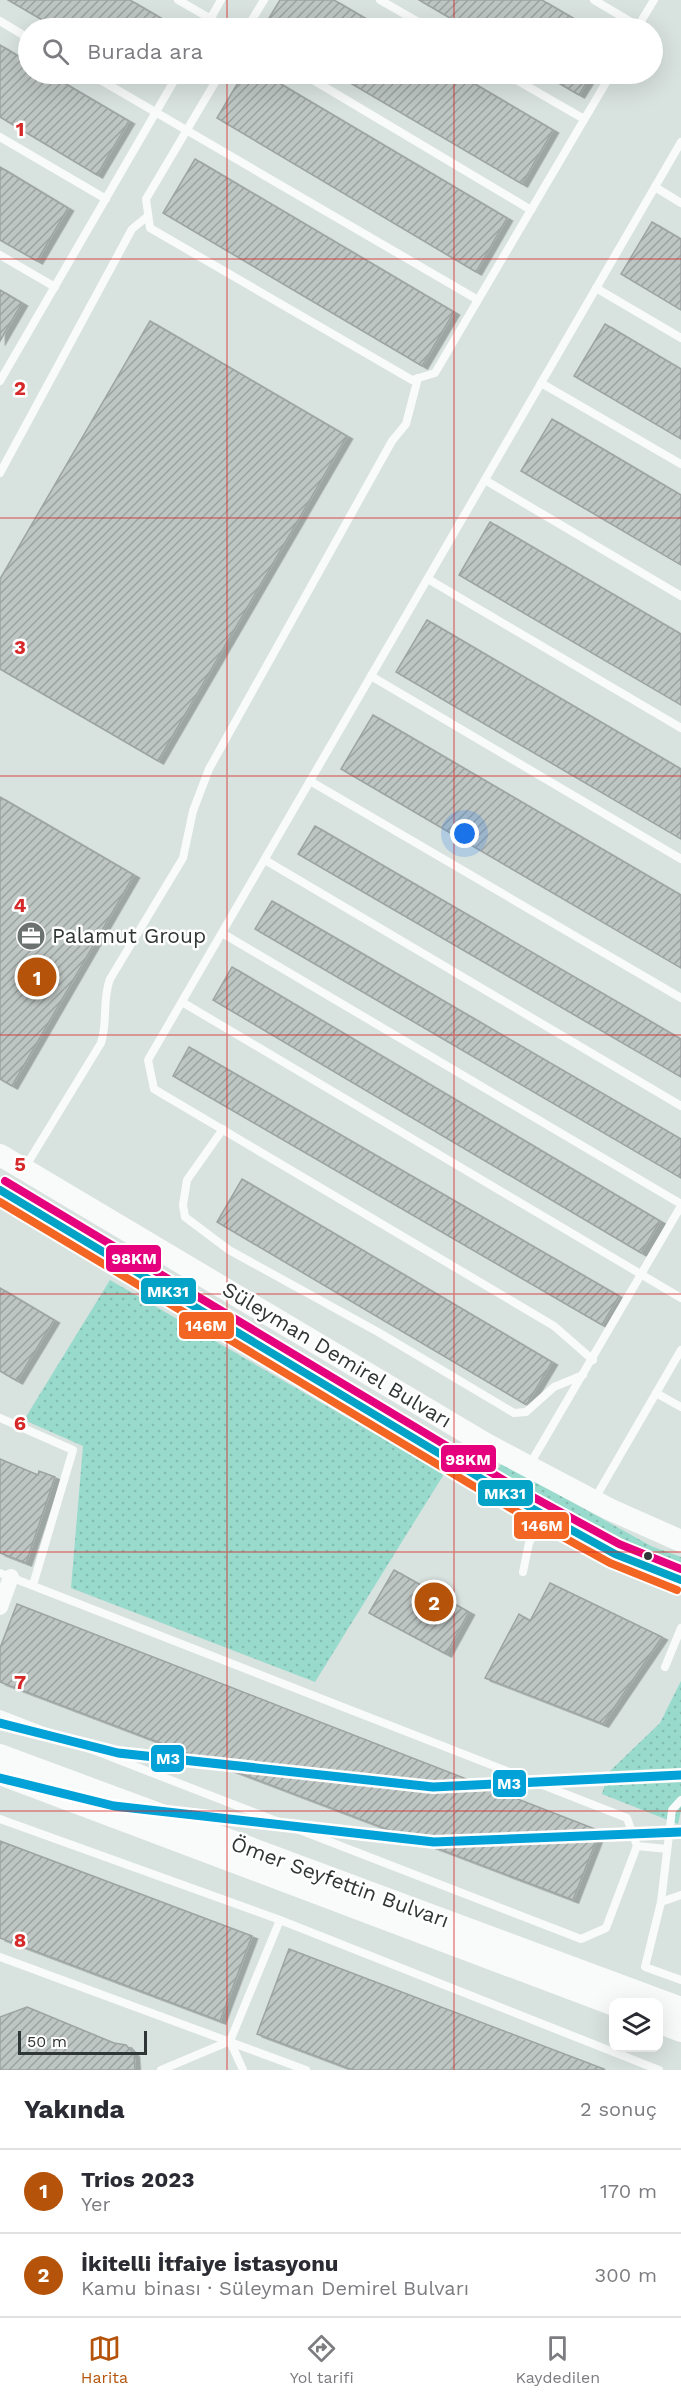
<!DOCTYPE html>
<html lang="tr">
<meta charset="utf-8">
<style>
body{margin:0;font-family:"Work Sans",sans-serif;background:#f2f2f3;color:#2b2b33}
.controls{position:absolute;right:18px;bottom:18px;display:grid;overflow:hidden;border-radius:12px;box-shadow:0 6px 24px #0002}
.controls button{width:54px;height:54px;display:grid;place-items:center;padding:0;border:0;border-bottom:2px solid #e1e1e2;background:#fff;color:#2b2b33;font:30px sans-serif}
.scale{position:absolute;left:18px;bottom:15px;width:129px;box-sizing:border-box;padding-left:6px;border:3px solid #303635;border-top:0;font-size:16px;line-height:21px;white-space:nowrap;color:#303635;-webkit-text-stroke:4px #fff;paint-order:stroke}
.you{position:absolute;left:465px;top:834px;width:21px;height:21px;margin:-15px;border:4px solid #fff;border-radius:50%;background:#1a73e8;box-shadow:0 0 0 9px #1a73e833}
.badge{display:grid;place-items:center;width:39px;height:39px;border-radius:50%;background:#b45309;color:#fff;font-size:20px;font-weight:700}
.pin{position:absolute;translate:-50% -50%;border:3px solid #fff;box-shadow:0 2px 6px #0006}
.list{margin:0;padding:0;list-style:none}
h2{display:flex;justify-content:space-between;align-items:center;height:78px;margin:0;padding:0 24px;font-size:26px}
h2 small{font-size:20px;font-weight:400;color:#7c7c81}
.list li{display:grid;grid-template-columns:39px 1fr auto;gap:18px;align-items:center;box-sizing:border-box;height:84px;padding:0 24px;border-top:2px solid #e1e1e2}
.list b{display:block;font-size:22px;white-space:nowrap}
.list p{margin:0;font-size:20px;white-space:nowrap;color:#7c7c81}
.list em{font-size:20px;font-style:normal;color:#7c7c81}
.icon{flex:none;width:33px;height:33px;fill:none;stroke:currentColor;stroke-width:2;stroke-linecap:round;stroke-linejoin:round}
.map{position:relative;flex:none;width:681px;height:2070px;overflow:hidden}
.search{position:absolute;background:#fff;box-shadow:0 6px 24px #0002;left:18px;right:18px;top:18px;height:66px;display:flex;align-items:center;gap:15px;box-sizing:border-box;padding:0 21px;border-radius:33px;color:#7c7c81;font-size:22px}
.sheet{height:246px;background:#fff}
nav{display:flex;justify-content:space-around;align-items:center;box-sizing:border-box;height:84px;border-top:2px solid #e1e1e2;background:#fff;font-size:16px;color:#7c7c81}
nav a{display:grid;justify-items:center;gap:3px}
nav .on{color:#b45309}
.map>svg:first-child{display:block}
.grass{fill:url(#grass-dots)}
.building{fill:url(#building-hatch);stroke:#9da4a2;stroke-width:1.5;filter:url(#shadow)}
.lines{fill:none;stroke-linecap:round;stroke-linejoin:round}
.lane{stroke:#f9fbfa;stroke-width:8}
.street{stroke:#f9fbfa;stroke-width:16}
.secondary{stroke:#f9fbfa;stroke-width:22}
.bus-1-casing{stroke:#fff;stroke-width:12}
.bus-2-casing{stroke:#fff;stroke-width:12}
.bus-3-casing{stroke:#fff;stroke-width:12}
.bus-1{stroke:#02a3c6;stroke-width:8}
.bus-2{stroke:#f26522;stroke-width:8}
.bus-3{stroke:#e5007d;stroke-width:8}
.metro-1-casing{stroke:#fff;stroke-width:14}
.metro-1{stroke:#02a2d8;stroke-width:9}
.grid{fill:none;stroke:#d62828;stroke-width:1.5;stroke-opacity:0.55}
.bus-dot{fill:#303635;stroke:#fff;stroke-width:2}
.labels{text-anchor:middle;stroke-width:5;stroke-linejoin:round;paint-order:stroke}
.poi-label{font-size:21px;fill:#303635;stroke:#fff;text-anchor:start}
.street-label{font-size:21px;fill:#303635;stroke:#fff}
.grid-label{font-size:20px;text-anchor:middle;font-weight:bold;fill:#d62828;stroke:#fff;stroke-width:5;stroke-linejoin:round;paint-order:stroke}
.line-badge{stroke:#fff;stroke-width:2}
.badge-label{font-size:16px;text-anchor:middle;font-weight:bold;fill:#fff}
</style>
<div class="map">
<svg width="681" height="2070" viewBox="0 0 681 2070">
<defs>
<pattern id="grass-dots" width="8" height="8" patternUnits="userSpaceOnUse" patternTransform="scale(1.5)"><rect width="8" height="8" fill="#98dacc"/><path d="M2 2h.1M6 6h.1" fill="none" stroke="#83bcb0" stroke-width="1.8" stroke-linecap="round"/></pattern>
<pattern id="building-hatch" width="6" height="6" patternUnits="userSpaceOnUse" patternTransform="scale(1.5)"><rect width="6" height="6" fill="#bec6c4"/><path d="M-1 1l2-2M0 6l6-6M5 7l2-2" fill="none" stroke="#9ba2a0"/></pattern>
<filter id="shadow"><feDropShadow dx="5.5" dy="3" stdDeviation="0" flood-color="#0004"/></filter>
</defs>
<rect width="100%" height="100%" fill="#d8e2df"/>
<g class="grass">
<path d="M110,1280L444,1474L315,1682L71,1588L83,1446L24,1420Z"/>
<path d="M502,1463L651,1546L681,1557V1564L648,1552L496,1472Z"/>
<path d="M681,1681V1811L678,1824L602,1794L609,1772L660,1723Z"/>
</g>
<g class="building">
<path d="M8,0H130L178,28H56Z"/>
<path d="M280,0H334L382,28H263Z"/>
<path d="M419,0H542L590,28H467Z"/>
<path d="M0,45L28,62V74H49L129,121L97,175L0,117Z"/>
<path d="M243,74H264L507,218L476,272L217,118Z"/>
<path d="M335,74H458L553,130L522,184Z"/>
<path d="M543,74H592L579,95Z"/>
<path d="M195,159L454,312L422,366L163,213Z"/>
<path d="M0,167L68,208L37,261L0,240Z"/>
<path d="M652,222L681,239V310L621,274Z"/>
<path d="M0,290L22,303L0,341Z"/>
<path d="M150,321L347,436L158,761L0,669V579Z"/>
<path d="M605,324L681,369V439L574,376Z"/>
<path d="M552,419L681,495V565L521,471Z"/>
<path d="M490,522L681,634V705L459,575Z"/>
<path d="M427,620L681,769V839L396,672Z"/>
<path d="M373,715L681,895V968L341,769Z"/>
<path d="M0,797L134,875L12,1086L0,1079Z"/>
<path d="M315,826L681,1039V1077L298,854Z"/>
<path d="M272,901L681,1139V1178L255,929Z"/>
<path d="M232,967L660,1221L641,1253L213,1000Z"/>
<path d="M189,1047L619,1296L602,1325L173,1076Z"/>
<path d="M242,1179L552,1362L528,1402L525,1404L217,1222Z"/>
<path d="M0,1288L54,1320L17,1381L0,1371Z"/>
<path d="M0,1459L38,1475L39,1471L55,1477L26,1563L0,1553Z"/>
<path d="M394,1570L469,1612L446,1654L369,1613Z"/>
<path d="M550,1583L662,1637L603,1724L485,1678L519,1614L530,1621Z"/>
<path d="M17,1604L600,1831L573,1900L0,1682V1648Z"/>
<path d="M0,1841L252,1936L220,2021L0,1938Z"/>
<path d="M289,1949L604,2069V2070H353L257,2034Z"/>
<path d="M27,2007L114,2043L126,2045L134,2054L135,2070H0V2017Z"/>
</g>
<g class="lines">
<g class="lane">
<path d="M178,0L227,28"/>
<path d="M380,0L429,28"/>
<path d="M594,0L638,26"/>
<path d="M0,21L28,38"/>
<path d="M205,28L221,0"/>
<path d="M247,28L264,0"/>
<path d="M637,28L654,0"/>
<path d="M90,74L478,300"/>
<path d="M220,74L146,199L150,228L412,380L435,373L611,74"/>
<path d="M303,74L531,210"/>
<path d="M506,74L584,119"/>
<path d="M0,137L106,199"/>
<path d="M655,187L681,203"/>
<path d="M0,255L55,287"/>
<path d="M596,288L681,338"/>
<path d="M0,381L178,74"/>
<path d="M541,383L681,464"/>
<path d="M0,473L132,229L148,216"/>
<path d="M485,480L681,596"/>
<path d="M428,579L681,728"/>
<path d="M371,676L681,859"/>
<path d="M310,781L681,998"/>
<path d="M265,860L681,1106"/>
<path d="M222,933L681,1204"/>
<path d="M182,1002L681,1298"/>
<path d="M223,1129L187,1180L183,1205L185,1217L229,1250L378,1332L514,1413L526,1412L554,1387L583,1375"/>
<path d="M24,1169L101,1043C108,1022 102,999 110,979L183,858L193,811L209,769L392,441L406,424L418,378"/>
<path d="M593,1360L554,1326L154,1089L148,1060L681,142"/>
<path d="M656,1393L681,1407"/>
<path d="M0,1418L73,1450L33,1585"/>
<path d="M530,1464L681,1206"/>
<path d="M594,1500L681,1350"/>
<path d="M523,1572L529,1543L545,1516"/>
<path d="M0,1573L627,1818L637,1846L606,1928L581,1939L0,1714"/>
<path d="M665,1667L681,1628"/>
<path d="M681,1800L672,1810L661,1902L645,1967L681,1980"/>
<path d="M0,1819L280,1920L659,2070"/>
<path d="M637,1846L667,1849"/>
<path d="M661,1902L681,1895"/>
<path d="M0,1957L306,2070"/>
<path d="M161,2070L230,2041"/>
<path d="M243,2070L230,2041L280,1920"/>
</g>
<path class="street" d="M0,1607L11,1577"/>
<g class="secondary">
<path d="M0,1155L486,1444L609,1509L681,1541"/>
<path d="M0,1190L517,1500L615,1554L681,1580"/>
<path d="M0,1755L681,2008"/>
<path d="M0,1774L614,2005"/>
<path d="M658,2022L681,2031"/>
</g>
<g class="bus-1-casing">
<path id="bus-1" d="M0,1190L517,1500L615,1554L681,1580"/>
</g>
<g class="bus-2-casing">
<path id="bus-2" d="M0,1202L512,1509L610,1563L677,1590"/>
</g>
<g class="bus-3-casing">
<path id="bus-3" d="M5,1181L522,1491L619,1544L681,1569"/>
</g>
<use href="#bus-1" class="bus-1"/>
<use href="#bus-2" class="bus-2"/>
<use href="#bus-3" class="bus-3"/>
<g class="metro-1-casing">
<g id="metro-1">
<path d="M0,1723L118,1753L433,1787L681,1775"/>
<path d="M0,1778L114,1806L434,1842L681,1832"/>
</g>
</g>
<use href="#metro-1" class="metro-1"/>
</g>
<path class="grid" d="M227,0V28M454,0V28M227,74V2070M454,74V2070M0,259H681M0,518H681M0,776H681M0,1035H681M0,1294H681M0,1552H681M0,1811H681"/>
<defs>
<g id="office-disc" transform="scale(1.5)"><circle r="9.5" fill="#6b7270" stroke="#fff"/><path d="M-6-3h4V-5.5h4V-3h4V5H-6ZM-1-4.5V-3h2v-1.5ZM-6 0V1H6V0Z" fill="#fff"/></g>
</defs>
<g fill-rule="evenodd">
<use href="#office-disc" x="31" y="936"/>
</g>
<circle class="bus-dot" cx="648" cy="1556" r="5"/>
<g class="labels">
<g class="poi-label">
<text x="52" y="943">Palamut Group</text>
</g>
<g class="street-label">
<text transform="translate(337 1355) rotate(31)" y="7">Süleyman Demirel Bulvarı</text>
<text transform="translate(340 1882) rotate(20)" y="7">Ömer Seyfettin Bulvarı</text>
</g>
</g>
<g class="grid-label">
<text x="20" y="136">1</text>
<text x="20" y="395">2</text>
<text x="20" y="654">3</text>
<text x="20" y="912">4</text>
<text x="20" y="1171">5</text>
<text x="20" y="1430">6</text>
<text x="20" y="1689">7</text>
<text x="20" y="1947">8</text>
</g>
<g class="line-badge">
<rect x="105" y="1244" width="57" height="29" rx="6" fill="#e5007d"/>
<rect x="140" y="1277" width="57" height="28" rx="6" fill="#02a3c6"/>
<rect x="178" y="1311" width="57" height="29" rx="6" fill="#f26522"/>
<rect x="440" y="1444" width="57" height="29" rx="6" fill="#e5007d"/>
<rect x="477" y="1479" width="57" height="28" rx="6" fill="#02a3c6"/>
<rect x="513" y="1511" width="57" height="29" rx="6" fill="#f26522"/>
<rect x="150" y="1744" width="35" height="29" rx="6" fill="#02a2d8"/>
<rect x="492" y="1769" width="35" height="29" rx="6" fill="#02a2d8"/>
</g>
<g class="badge-label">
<text x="134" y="1264">98KM</text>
<text x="168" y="1297">MK31</text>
<text x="206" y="1331">146M</text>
<text x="468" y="1465">98KM</text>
<text x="505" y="1499">MK31</text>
<text x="542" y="1531">146M</text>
<text x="168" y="1764">M3</text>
<text x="509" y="1789">M3</text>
</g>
</svg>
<div class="controls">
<button><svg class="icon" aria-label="layers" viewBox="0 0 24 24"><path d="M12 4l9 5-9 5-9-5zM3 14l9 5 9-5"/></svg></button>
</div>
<div class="scale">50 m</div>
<div class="you"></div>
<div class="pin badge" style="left:37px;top:977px">1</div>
<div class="pin badge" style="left:434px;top:1602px">2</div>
<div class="search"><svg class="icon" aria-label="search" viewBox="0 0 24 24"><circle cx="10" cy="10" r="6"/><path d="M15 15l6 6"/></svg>Burada ara</div>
</div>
<section class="sheet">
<h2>Yakında<small>2 sonuç</small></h2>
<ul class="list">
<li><span class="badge">1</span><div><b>Trios 2023</b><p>Yer</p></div><em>170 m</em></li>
<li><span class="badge">2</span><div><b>İkitelli İtfaiye İstasyonu</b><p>Kamu binası · Süleyman Demirel Bulvarı</p></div><em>300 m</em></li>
</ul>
</section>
<nav>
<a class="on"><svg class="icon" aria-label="map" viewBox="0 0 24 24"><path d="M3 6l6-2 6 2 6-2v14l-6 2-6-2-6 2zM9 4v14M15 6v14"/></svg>Harita</a>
<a><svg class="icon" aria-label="directions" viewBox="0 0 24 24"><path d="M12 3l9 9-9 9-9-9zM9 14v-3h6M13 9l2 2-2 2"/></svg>Yol tarifi</a>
<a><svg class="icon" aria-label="saved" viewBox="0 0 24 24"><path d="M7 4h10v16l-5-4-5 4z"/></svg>Kaydedilen</a>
</nav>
